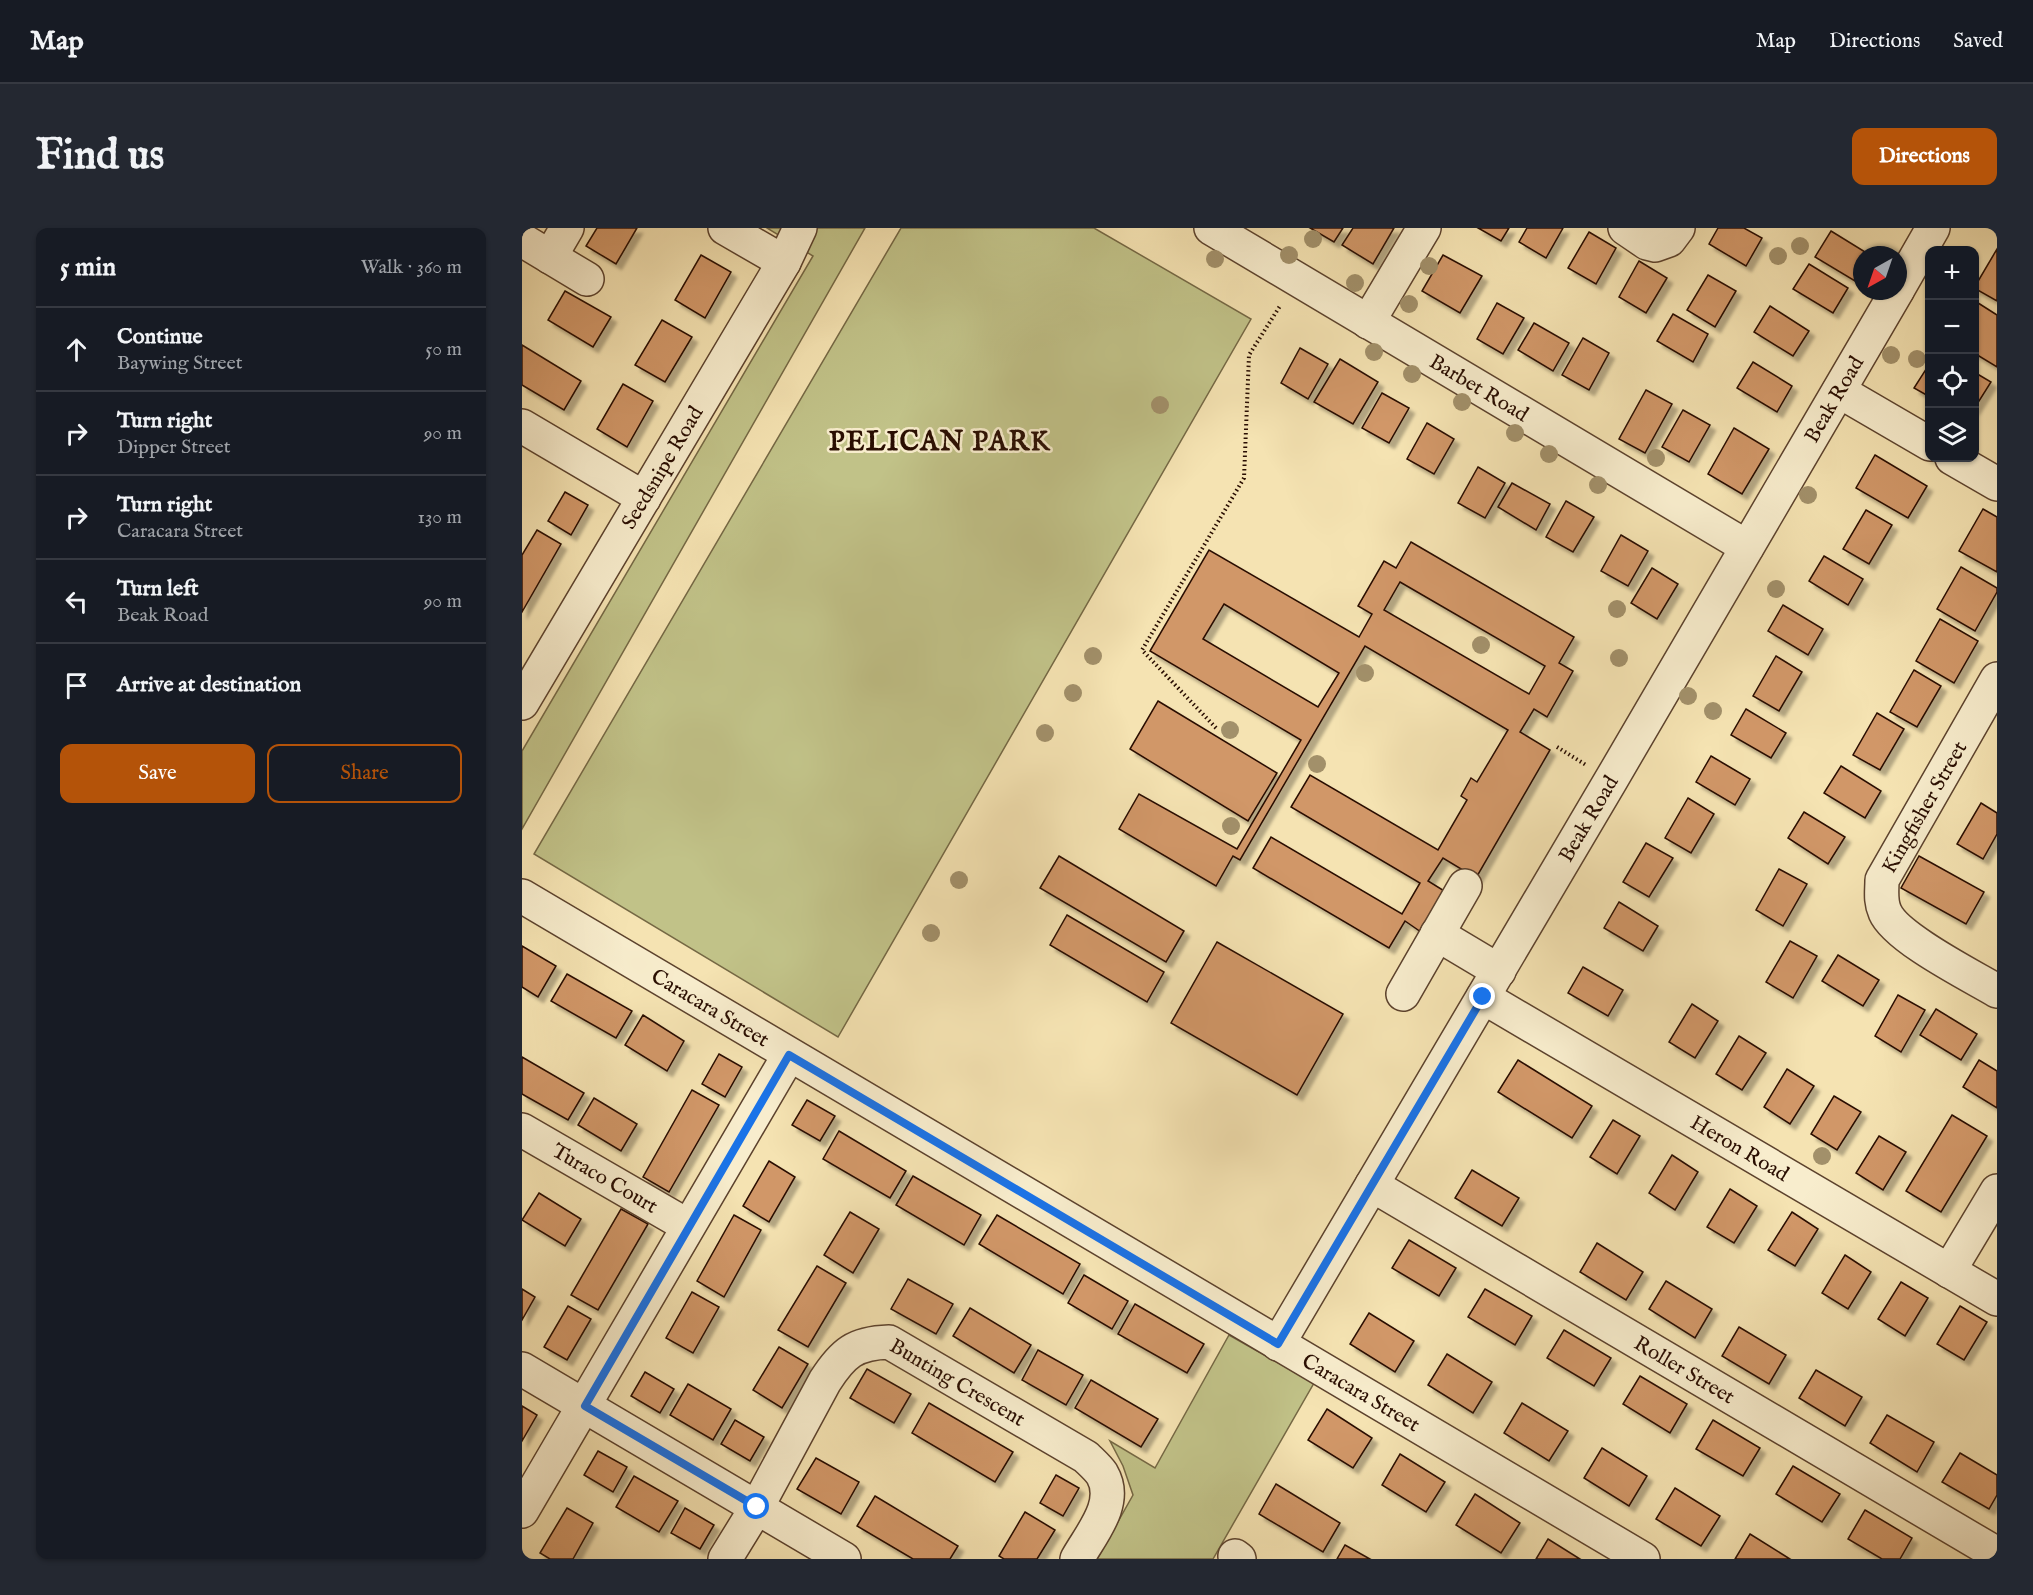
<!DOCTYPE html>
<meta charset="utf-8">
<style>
body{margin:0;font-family:"IM FELL English",serif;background:#242831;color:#f1f3f6}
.controls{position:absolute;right:18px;top:18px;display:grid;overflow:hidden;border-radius:12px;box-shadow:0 2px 4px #0004}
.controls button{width:54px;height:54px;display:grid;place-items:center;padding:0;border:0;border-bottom:2px solid #363941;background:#171b24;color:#f1f3f6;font:30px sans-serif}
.compass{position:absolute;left:1331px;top:18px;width:54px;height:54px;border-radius:50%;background:#171b24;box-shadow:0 2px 4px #0004;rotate:220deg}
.stop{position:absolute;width:18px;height:18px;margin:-14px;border:4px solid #1a73e8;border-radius:50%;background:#fff}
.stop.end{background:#1a73e8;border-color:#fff;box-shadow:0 2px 6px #0008}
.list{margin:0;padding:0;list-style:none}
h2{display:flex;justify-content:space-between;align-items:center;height:78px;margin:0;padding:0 24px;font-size:26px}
h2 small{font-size:20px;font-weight:400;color:#9ea1a6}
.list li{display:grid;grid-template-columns:39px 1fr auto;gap:18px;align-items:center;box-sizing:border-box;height:84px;padding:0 24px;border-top:2px solid #363941}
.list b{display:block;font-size:22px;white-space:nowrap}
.list p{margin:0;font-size:20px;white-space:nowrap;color:#9ea1a6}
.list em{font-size:20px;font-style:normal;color:#9ea1a6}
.actions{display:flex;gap:12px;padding:18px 24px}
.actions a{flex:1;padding:14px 0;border:2px solid #b45309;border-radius:12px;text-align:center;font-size:21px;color:#b45309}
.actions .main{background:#b45309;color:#fff}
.icon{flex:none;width:33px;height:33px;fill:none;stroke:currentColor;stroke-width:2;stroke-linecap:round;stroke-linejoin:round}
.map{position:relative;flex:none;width:1475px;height:1331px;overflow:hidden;border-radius:12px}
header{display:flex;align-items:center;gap:36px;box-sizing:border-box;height:84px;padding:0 30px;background:#171b24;border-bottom:2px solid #363941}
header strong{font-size:28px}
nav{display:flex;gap:33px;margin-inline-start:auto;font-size:21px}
.intro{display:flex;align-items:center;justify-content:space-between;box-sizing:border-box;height:144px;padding:0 36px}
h1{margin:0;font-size:42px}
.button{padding:15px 27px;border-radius:12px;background:#b45309;color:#fff;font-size:21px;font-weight:700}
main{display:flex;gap:36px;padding:0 36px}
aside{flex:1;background:#171b24;border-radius:12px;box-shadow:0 2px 4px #0004}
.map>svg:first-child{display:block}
.green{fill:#c1c288;stroke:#756844;stroke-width:1.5}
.building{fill:#d19768;stroke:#290d01;stroke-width:1.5;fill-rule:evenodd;filter:url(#shadow)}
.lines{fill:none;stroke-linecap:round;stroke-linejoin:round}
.minor-casing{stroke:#5c422d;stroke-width:36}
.path{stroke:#290d01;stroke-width:4;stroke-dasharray:1.5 3;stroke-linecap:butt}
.minor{stroke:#f8edcd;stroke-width:33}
.tree{fill:#a2906a}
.route{stroke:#1a73e8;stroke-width:8}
.labels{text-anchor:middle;stroke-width:5;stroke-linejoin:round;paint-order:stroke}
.street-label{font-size:21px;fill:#290d01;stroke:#f8edcd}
.district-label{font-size:27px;font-weight:bold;letter-spacing:1.5px;fill:#290d01;stroke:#f8edcd}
</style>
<header>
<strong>Map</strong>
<nav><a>Map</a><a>Directions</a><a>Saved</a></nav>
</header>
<div class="intro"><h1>Find us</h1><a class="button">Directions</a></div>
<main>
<aside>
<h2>5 min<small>Walk · 360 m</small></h2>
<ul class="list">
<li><svg class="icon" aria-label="ahead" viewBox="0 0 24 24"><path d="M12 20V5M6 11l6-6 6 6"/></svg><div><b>Continue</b><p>Baywing Street</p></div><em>50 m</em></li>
<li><svg class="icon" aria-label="right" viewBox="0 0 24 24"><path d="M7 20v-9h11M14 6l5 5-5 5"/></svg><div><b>Turn right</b><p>Dipper Street</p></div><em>90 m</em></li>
<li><svg class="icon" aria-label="right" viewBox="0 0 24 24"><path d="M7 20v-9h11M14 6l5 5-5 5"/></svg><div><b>Turn right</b><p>Caracara Street</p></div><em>130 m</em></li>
<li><svg class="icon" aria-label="left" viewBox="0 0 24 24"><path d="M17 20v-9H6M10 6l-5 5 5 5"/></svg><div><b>Turn left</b><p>Beak Road</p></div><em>90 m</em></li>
<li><svg class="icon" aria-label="arrive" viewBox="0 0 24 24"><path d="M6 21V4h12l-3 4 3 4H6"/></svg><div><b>Arrive at destination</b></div></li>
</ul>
<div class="actions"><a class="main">Save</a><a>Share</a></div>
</aside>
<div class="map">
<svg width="1475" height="1331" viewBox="0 0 1475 1331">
<defs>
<filter id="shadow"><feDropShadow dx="5.5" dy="5.5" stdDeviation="1.5" flood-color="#0004"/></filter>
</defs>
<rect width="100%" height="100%" fill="#f5e3b2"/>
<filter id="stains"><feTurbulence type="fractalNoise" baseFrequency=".00333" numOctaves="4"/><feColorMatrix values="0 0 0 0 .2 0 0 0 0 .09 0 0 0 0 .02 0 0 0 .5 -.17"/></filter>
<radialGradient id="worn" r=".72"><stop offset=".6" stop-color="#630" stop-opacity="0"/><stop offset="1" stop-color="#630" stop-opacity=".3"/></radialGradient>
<g class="green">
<path d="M245,0H343L0,601V523L291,28Z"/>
<path d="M379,0H572L729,91L316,809L12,626Z"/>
<path d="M707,1107L792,1155L691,1331H575L611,1267L601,1238L588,1213L633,1240Z"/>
</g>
<g class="building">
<path d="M75,0H115L94,36L64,18Z"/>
<path d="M788,0H821L812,14Z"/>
<path d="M831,0H872L851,36L820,17Z"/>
<path d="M956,0H987L979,13Z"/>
<path d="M1005,0H1041L1024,30L997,14Z"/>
<path d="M1196,0H1222L1240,10L1224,38L1187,16Z"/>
<path d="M1309,3L1348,27H1340V41L1333,53L1293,29Z"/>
<path d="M1067,4L1094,20L1074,56L1046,40Z"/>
<path d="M1475,21V73L1452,60Z"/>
<path d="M179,27L209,44L183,90L153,72Z"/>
<path d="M921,27L960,48L938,85L900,63Z"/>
<path d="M1117,33L1145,50L1124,85L1097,69Z"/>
<path d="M1287,36L1326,60L1311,85L1271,61Z"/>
<path d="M1186,47L1214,63L1193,99L1165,82Z"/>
<path d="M43,63L89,89L71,119L26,92Z"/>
<path d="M1453,73L1475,87V139L1452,125Z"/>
<path d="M975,75L1002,90L981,126L955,111Z"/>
<path d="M1248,78L1287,103L1271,128L1232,104Z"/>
<path d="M1151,86L1186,106L1171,134L1135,113Z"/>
<path d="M140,92L170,109L143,154L113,137Z"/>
<path d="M1012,95L1047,115L1031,143L996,122Z"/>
<path d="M1061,110L1087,125L1067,162L1040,147Z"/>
<path d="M0,117L59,153L42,182L0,157Z"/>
<path d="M778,120L806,136L786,171L759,155Z"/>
<path d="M818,131L856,154L831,196L792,174Z"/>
<path d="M1231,134L1270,158L1255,184L1215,160Z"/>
<path d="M1408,135V169L1392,160Z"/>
<path d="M1452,144L1469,154L1452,181Z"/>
<path d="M101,156L131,173L105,219L75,201Z"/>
<path d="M1124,162L1150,176L1123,225L1097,211Z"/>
<path d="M860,165L887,180L867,215L840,200Z"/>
<path d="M1161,182L1188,197L1167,234L1140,219Z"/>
<path d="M905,195L932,211L912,246L885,231Z"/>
<path d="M1212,200L1247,221L1220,266L1186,246Z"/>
<path d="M1353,227L1405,258L1386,290L1334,260Z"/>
<path d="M956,239L983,255L963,290L936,275Z"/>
<path d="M990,255L1028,276L1014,302L976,279Z"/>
<path d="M43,264L66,277L49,307L26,293Z"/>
<path d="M1044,273L1072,289L1051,324L1024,309Z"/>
<path d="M1461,281L1475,289V344L1437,323Z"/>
<path d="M1344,282L1370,297L1347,336L1321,321Z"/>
<path d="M15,302L39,316L0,384V327Z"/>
<path d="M1099,307L1126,323L1106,358L1079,343Z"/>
<path d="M889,314L1052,409L1037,435L1051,443L1025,489L1012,481L998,504L1028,522L954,650L921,630L906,653L924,664L899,704L883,693L867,720L731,640L749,609L880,686L898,655L769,579L788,547L916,622L945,572L939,568L949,550L955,554L986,502L843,418L718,632L711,628L694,658L597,601L617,566L715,621L779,512L628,423L687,322L837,409L850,386L836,378L862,333L874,340ZM878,354L1023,438L1007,466L862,382ZM702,376L817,445L796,479L681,411Z"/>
<path d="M1302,328L1341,351L1326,377L1287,353Z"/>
<path d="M1439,339L1475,360V364L1453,403L1415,381Z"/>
<path d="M1130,340L1156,356L1135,391L1109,375Z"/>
<path d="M1261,377L1301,401L1286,427L1246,403Z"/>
<path d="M1418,391L1456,413L1432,455L1394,433Z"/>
<path d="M1254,428L1280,444L1257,483L1231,468Z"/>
<path d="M1392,442L1419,458L1395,499L1368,484Z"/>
<path d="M636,473L755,545L726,593L608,521Z"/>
<path d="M1224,481L1264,505L1249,530L1209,507Z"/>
<path d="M1355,485L1382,501L1358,542L1331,527Z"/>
<path d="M1189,528L1228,551L1213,577L1174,554Z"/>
<path d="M1319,538L1359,563L1343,590L1302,565Z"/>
<path d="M1166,570L1192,586L1169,625L1143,610Z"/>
<path d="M1459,575L1475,585V606L1461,631L1435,616Z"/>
<path d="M1282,584L1323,609L1306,636L1266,610Z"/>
<path d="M1124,615L1151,630L1127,669L1101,654Z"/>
<path d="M537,628L662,703L644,734L518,660Z"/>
<path d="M1397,628L1462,664L1444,696L1379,660Z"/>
<path d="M1257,641L1285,656L1261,698L1234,682Z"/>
<path d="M1097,674L1136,698L1121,723L1082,700Z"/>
<path d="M545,687L642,744L625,774L528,717Z"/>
<path d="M1268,713L1295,728L1271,770L1244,754Z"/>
<path d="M695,714L821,786L775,867L649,795Z"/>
<path d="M0,718L34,738L16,769L0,759Z"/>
<path d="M1316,727L1357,752L1341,778L1300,753Z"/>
<path d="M1061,739L1101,762L1086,788L1046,765Z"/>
<path d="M45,746L110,783L94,810L29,773Z"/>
<path d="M1376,767L1403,782L1379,824L1353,808Z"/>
<path d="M1170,776L1196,793L1173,830L1147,814Z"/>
<path d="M1414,781L1455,806L1439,832L1398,807Z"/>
<path d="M121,787L162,813L145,843L103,817Z"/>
<path d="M1217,808L1244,825L1220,862L1194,846Z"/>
<path d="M197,826L220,839L203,869L180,856Z"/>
<path d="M0,829L62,865L46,892L0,866Z"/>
<path d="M996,832L1070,878L1050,910L976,864Z"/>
<path d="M1457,832L1475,843V880L1441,859Z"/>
<path d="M1265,841L1292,858L1268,896L1242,879Z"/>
<path d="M170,862L197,877L147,964L121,949Z"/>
<path d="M1312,868L1339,884L1315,922L1289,906Z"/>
<path d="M72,870L115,896L99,923L56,897Z"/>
<path d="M285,872L313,888L298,913L270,897Z"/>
<path d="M1430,887L1465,908L1419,984L1384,963Z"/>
<path d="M1091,892L1118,908L1095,946L1068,929Z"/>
<path d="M317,903L384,943L368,970L301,931Z"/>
<path d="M1357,908L1384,924L1361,962L1334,945Z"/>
<path d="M1150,927L1176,944L1153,982L1127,965Z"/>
<path d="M247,933L273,949L247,994L221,978Z"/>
<path d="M950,942L997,970L980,998L933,970Z"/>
<path d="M391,948L459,987L442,1017L374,977Z"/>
<path d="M1208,961L1235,978L1212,1015L1185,999Z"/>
<path d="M17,965L59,991L43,1018L0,992Z"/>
<path d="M99,981L126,996L76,1082L49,1067Z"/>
<path d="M328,984L357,1001L331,1045L302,1027Z"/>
<path d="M1270,984L1296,1001L1273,1038L1246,1022Z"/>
<path d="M212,987L239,1002L202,1069L175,1053Z"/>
<path d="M475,987L558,1036L541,1066L457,1016Z"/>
<path d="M887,1012L934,1040L917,1068L870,1040Z"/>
<path d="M1075,1015L1121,1044L1104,1072L1058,1044Z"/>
<path d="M1323,1027L1349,1044L1326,1081L1300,1065Z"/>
<path d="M295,1038L324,1055L286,1119L256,1102Z"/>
<path d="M562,1047L606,1073L590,1101L546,1075Z"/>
<path d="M386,1051L431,1076L414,1106L369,1081Z"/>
<path d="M1144,1053L1190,1081L1173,1110L1127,1081Z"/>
<path d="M1379,1054L1406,1070L1383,1108L1356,1091Z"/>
<path d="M0,1061L13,1069L0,1092Z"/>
<path d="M963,1061L1010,1088L993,1117L946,1089Z"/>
<path d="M170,1064L197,1079L171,1125L144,1110Z"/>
<path d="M613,1076L682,1116L665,1145L596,1106Z"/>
<path d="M46,1078L69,1091L45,1132L22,1119Z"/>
<path d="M1438,1078L1465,1094L1442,1132L1415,1116Z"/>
<path d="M448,1080L509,1117L492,1145L431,1108Z"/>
<path d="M847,1085L892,1113L873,1144L828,1116Z"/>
<path d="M1217,1099L1264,1127L1247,1156L1200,1128Z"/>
<path d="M1042,1102L1089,1130L1072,1158L1025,1130Z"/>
<path d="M257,1119L286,1136L260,1180L231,1162Z"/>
<path d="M516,1122L561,1147L544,1177L500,1152Z"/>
<path d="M925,1126L970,1154L951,1185L906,1157Z"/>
<path d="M345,1141L389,1166L372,1195L328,1170Z"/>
<path d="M1294,1142L1340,1169L1323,1198L1277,1170Z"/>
<path d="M123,1144L152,1161L138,1185L109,1168Z"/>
<path d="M1118,1148L1165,1176L1148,1205L1101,1176Z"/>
<path d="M569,1152L636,1191L619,1219L553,1180Z"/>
<path d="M166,1156L209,1181L191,1212L148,1187Z"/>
<path d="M407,1175L491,1224L473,1254L390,1205Z"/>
<path d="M1000,1175L1046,1203L1027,1233L982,1205Z"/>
<path d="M0,1178L15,1187L0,1213Z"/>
<path d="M805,1181L850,1210L831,1240L786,1212Z"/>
<path d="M1365,1187L1412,1214L1395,1244L1348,1215Z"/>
<path d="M213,1192L242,1209L228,1233L199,1216Z"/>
<path d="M1191,1192L1238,1220L1221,1248L1174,1221Z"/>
<path d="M1080,1220L1125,1248L1107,1278L1062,1250Z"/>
<path d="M76,1223L105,1239L91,1264L62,1247Z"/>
<path d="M1438,1225L1475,1247V1267L1467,1281L1420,1254Z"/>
<path d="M878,1226L923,1254L904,1284L860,1257Z"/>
<path d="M294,1230L337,1254L319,1286L275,1261Z"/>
<path d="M1271,1238L1318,1266L1300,1294L1254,1266Z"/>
<path d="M534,1247L557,1260L541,1288L518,1275Z"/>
<path d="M112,1248L156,1273L137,1304L94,1279Z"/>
<path d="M754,1256L818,1295L801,1324L737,1286Z"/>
<path d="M1153,1260L1198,1288L1179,1318L1134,1291Z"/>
<path d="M953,1266L998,1295L979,1325L934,1297Z"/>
<path d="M353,1268L436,1318L428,1331H391L335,1298Z"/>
<path d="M45,1280L71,1295L51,1331H28L18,1325Z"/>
<path d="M163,1280L192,1297L178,1321L149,1305Z"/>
<path d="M1343,1282L1390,1310L1378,1331H1360L1326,1311Z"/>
<path d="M503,1284L533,1302L515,1331H482L477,1328Z"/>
<path d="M1228,1306L1268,1331H1213Z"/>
<path d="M1026,1311L1058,1331H1014Z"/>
<path d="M823,1317L848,1331H815Z"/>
</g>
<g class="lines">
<g class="minor-casing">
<g id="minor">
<path d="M203,0L262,34"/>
<path id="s1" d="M689,0L1225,319"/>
<path d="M1103,0L1125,15L1133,17L1147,12L1156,0"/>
<path d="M0,12L65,51"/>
<path d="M28,29L45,0"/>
<path d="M1376,61L1411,0"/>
<path d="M846,94L902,0"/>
<path d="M1317,163L1408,216"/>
<path d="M0,198L122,270"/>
<path d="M1430,230L1475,256"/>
<path d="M1475,451L1360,652C1360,663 1358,673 1363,684C1374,710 1448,747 1475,763"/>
<path id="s2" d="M0,475L262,34L278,0"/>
<path id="s3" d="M0,668L1121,1331"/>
<path d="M915,706L977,743"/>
<path d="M881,766L943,658"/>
<path id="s4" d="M961,769L1475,1071"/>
<path id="s5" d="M0,902L166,998"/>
<path id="s6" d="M850,957L1475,1326"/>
<path d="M1427,1043L1475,963"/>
<path id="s7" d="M756,1116L1089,552L1375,63"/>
<path d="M0,1141L322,1331"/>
<path d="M0,1283L267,827"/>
<path d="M713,1328L717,1331"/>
<path id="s8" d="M203,1331L235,1279L303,1153C321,1125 333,1115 367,1114L564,1229C569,1234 576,1240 580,1246C597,1275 569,1306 555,1331"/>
</g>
</g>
<g class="path">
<path d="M694,500L620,422L722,250L727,127L758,78"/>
<path d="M1035,519L1064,537"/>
</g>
<use href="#minor" class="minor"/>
</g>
<g class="tree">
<circle cx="791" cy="11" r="9"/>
<circle cx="1278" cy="18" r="9"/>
<circle cx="767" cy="27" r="9"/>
<circle cx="1256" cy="28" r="9"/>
<circle cx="693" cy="31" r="9"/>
<circle cx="907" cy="38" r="9"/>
<circle cx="833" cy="55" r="9"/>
<circle cx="887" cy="76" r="9"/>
<circle cx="852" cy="124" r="9"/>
<circle cx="1369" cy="127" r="9"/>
<circle cx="1395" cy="131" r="9"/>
<circle cx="890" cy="146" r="9"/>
<circle cx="940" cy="174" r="9"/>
<circle cx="638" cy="177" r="9"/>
<circle cx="993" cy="205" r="9"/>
<circle cx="1027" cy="226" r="9"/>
<circle cx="1134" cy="230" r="9"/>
<circle cx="1076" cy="257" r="9"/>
<circle cx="1286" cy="267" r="9"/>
<circle cx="1254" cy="361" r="9"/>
<circle cx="1095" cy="381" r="9"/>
<circle cx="959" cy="417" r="9"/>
<circle cx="571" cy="428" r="9"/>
<circle cx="1097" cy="430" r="9"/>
<circle cx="843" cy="445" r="9"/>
<circle cx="551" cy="465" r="9"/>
<circle cx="1166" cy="468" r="9"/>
<circle cx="1191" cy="483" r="9"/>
<circle cx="708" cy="502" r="9"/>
<circle cx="523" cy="505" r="9"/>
<circle cx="795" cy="536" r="9"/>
<circle cx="709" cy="598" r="9"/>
<circle cx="437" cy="652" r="9"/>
<circle cx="409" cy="705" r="9"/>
<circle cx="1300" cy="928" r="9"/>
</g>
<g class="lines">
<path class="route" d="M235,1279L63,1178L267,827L756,1116L961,769"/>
</g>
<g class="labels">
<g class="street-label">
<text dy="7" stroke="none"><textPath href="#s1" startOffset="312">Barbet Road</textPath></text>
<text dy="7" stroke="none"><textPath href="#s7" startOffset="1096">Beak Road</textPath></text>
<text dy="7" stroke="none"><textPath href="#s2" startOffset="274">Seedsnipe Road</textPath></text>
<text transform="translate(1402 579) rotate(-60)" y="7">Kingfisher Street</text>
<text dy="7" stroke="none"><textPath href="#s7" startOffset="610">Beak Road</textPath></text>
<text dy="7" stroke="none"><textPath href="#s3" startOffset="219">Caracara Street</textPath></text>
<text dy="7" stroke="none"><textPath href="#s4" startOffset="298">Heron Road</textPath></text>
<text dy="7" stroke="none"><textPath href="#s5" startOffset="96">Turaco Court</textPath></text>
<text dy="7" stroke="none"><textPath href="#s6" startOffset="363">Roller Street</textPath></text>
<text dy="7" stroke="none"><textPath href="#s8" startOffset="363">Bunting Crescent</textPath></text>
<text dy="7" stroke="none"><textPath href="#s3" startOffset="975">Caracara Street</textPath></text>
</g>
<g class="district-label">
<text x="418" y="222">PELICAN PARK</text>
</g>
</g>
<rect width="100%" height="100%" filter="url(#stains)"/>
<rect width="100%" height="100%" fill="url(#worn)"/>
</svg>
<div class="controls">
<button>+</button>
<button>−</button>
<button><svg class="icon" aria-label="locate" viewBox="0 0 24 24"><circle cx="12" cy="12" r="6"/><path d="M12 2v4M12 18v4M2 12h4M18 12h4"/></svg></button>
<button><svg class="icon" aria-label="layers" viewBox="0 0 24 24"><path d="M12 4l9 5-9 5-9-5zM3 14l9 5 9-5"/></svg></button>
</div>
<svg class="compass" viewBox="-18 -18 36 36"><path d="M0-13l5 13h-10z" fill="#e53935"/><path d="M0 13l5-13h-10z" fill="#9ea1a6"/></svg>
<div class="stop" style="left:235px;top:1279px"></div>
<div class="stop end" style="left:961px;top:769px"></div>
</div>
</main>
